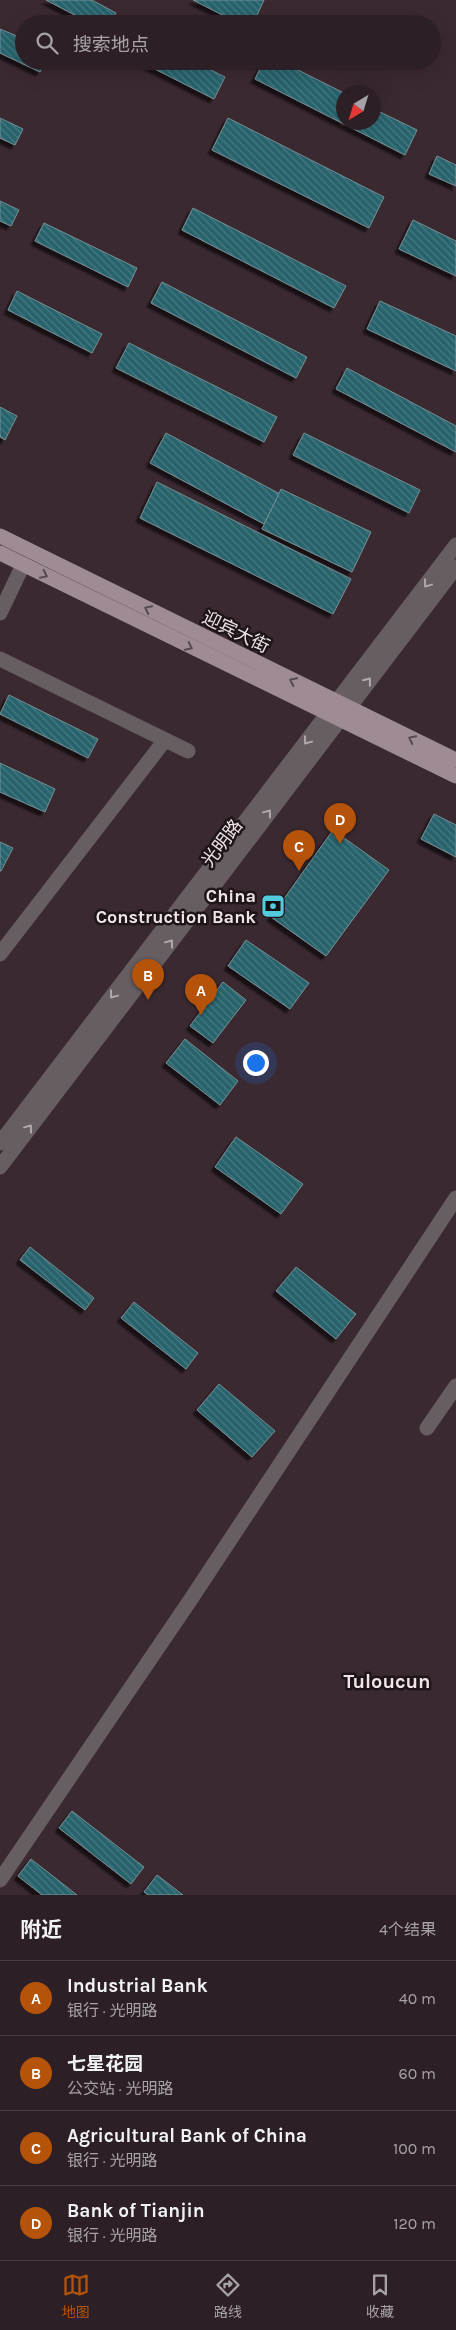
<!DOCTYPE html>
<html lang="zh">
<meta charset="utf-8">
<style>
body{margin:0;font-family:Karla,"Noto Sans SC",sans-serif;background:#34272d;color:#f1f3f6}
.compass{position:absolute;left:336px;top:85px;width:45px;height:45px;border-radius:50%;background:#2c1f25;box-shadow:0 5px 20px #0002;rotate:218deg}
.you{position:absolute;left:255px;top:1062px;width:18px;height:18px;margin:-12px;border:4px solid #fff;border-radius:50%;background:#1a73e8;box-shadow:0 0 0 8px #1a73e833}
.badge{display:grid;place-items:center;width:32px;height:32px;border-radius:50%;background:#b45309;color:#fff;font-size:16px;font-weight:700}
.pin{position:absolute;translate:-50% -41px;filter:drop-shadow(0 1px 2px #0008)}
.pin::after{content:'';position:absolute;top:26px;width:18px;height:15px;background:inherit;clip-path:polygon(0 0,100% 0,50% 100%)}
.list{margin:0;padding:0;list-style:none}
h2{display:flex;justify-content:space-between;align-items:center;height:65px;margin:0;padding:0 20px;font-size:21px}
h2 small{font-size:16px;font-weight:400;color:#a6a2a7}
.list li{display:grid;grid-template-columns:32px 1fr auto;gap:15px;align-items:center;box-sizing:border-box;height:75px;padding:0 20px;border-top:1px solid #483d42}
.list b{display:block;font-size:19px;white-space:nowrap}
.list p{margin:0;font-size:16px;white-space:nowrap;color:#a6a2a7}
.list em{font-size:16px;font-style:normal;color:#a6a2a7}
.icon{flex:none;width:28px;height:28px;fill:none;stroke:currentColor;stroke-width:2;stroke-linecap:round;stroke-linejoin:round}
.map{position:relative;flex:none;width:456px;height:1895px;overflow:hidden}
.search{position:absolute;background:#2c1f25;box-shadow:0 5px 20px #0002;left:15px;right:15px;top:15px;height:55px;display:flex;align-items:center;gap:12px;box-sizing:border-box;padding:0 18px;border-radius:28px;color:#a6a2a7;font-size:19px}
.sheet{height:365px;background:#2c1f25}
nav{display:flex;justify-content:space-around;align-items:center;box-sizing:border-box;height:70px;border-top:1px solid #483d42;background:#2c1f25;font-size:14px;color:#a6a2a7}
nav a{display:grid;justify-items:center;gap:2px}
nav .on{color:#b45309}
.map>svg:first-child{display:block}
.building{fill:url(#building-back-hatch);stroke:#769094;filter:url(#shadow)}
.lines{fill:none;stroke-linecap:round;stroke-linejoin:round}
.minor{stroke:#675e62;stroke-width:15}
.major{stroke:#9e8b93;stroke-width:15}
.oneway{stroke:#574a4f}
.oneway2{stroke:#b2a8ac}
.labels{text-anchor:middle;stroke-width:5;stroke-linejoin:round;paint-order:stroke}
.street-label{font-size:18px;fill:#f0e4e9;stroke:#1d1518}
.poi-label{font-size:18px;font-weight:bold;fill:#f0e4e9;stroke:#1d1518;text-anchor:end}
.quarter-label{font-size:20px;font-weight:bold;fill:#f0e4e9;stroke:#1d1518}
</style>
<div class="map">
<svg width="456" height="1895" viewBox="0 0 456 1895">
<defs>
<pattern id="building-back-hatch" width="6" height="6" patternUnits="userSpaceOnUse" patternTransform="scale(1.25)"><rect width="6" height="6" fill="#28636c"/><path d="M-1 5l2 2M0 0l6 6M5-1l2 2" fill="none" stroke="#487981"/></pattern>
<filter id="shadow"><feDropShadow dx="-4" dy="4" stdDeviation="1" flood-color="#0009"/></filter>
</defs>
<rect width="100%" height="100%" fill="#3b2931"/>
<g class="building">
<path d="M46,0H92L116,13L110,24H92Z"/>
<path d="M193,0H264L253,24H240Z"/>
<path d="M0,29L24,39V61H45L40,72L0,53Z"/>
<path d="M139,61H193L225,77L214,99Z"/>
<path d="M264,61H280L344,93V122H374V109L417,130L405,155L255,79Z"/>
<path d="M0,118L23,129L15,145L0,138Z"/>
<path d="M228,118L384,197L369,228L212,150Z"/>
<path d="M437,156L456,165V186L429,174Z"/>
<path d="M0,201L19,210L11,226L0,221Z"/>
<path d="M193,208L346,286L334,308L182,230Z"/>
<path d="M413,220L456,241V276L399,249Z"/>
<path d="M44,223L137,268L128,287L35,241Z"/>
<path d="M162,282L307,357L296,378L151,303Z"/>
<path d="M17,291L102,334L92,353L8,310Z"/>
<path d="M380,301L456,336V371L367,329Z"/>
<path d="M129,343L277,417L264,442L116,368Z"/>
<path d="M347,368L456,426V452L336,389Z"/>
<path d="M0,407L17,416L5,440L0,437Z"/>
<path d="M166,433L280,494L264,524L150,463Z"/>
<path d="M304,433L420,490L409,513L293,455Z"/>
<path d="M157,482L351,579L333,614L140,518Z"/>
<path d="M281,489L371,532L352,572L262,529Z"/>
<path d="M9,695L98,739L88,758L0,714Z"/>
<path d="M0,763L55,789L45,812L0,792Z"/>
<path d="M434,814L456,825V857L421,839Z"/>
<path d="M333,830L389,870L326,956L271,917Z"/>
<path d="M0,842L13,848L1,871H0Z"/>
<path d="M246,940L309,983L290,1009L228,966Z"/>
<path d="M223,982L246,1000L213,1043L190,1026Z"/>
<path d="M185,1039L238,1081L220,1105L166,1063Z"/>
<path d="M236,1137L303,1184L281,1214L215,1167Z"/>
<path d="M30,1247L94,1298L85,1310L20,1260Z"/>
<path d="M296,1267L356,1314L336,1339L276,1291Z"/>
<path d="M134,1302L198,1353L186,1369L121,1318Z"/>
<path d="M219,1384L275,1431L252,1457L197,1410Z"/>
<path d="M72,1811L144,1867L131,1884L59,1828Z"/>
<path d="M31,1859L77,1895H42L18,1876Z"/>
<path d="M157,1875L183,1895H148L144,1892Z"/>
</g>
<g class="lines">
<g class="minor">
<path d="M0,613L23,565"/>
<path d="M0,659L188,751"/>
<path d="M0,954L165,740"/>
<path d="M0,1143L456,545"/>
<path d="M0,1167L456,567"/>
<path d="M427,1428L456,1386"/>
<path d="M0,1880L189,1602L456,1198"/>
</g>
<g class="major">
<path d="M0,536L456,760"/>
<path d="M0,553L456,776"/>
</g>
</g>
<defs><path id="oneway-chevron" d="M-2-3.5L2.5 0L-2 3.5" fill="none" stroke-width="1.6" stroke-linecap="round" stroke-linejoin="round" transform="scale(1.25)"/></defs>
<g class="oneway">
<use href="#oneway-chevron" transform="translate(44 575) rotate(26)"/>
<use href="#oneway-chevron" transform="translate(148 609) rotate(-154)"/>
<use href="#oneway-chevron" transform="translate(189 647) rotate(26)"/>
<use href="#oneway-chevron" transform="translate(293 681) rotate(-154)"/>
<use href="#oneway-chevron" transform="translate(412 739) rotate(-154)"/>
</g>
<g class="oneway2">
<use href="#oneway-chevron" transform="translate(427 584) rotate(127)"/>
<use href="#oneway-chevron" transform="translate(368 681) rotate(-52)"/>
<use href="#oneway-chevron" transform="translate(307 741) rotate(127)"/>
<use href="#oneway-chevron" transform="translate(268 813) rotate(-53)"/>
<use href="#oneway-chevron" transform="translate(170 943) rotate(-53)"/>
<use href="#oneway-chevron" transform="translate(113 995) rotate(127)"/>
<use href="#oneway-chevron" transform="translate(29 1128) rotate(-53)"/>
</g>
<defs>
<g id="bank-square" transform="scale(1.25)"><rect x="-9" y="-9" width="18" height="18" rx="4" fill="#53cbdc" stroke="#1d1518"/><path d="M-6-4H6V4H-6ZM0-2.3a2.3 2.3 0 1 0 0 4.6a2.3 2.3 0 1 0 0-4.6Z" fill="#111"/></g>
</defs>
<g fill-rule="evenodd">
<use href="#bank-square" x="273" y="906"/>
</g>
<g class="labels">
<g class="street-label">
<text transform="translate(236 632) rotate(26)" y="6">迎宾大街</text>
<text transform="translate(222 843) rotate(-53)" y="6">光明路</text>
</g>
<g class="poi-label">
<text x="256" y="902">China<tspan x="256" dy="21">Construction Bank</tspan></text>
</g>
<g class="quarter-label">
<text x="387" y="1688">Tuloucun</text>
</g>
</g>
</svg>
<svg class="compass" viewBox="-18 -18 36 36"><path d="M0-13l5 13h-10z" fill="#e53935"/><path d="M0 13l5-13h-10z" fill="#a6a2a7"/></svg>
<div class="you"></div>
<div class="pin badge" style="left:201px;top:1015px">A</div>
<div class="pin badge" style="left:148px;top:1000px">B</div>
<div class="pin badge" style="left:299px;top:871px">C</div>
<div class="pin badge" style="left:340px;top:844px">D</div>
<div class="search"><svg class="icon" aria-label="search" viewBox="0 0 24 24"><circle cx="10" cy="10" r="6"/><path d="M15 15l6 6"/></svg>搜索地点</div>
</div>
<section class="sheet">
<h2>附近<small>4个结果</small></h2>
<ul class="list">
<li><span class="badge">A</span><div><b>Industrial Bank</b><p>银行 · 光明路</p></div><em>40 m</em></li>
<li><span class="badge">B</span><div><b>七星花园</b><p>公交站 · 光明路</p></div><em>60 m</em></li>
<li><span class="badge">C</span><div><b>Agricultural Bank of China</b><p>银行 · 光明路</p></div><em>100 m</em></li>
<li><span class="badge">D</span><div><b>Bank of Tianjin</b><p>银行 · 光明路</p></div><em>120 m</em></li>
</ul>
</section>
<nav>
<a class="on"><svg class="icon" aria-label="map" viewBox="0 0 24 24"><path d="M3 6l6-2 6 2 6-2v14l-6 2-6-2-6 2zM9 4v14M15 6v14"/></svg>地图</a>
<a><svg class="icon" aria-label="directions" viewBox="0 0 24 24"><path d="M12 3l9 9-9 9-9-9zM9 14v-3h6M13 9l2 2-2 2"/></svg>路线</a>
<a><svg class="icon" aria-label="saved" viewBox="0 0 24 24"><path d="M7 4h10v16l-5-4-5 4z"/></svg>收藏</a>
</nav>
